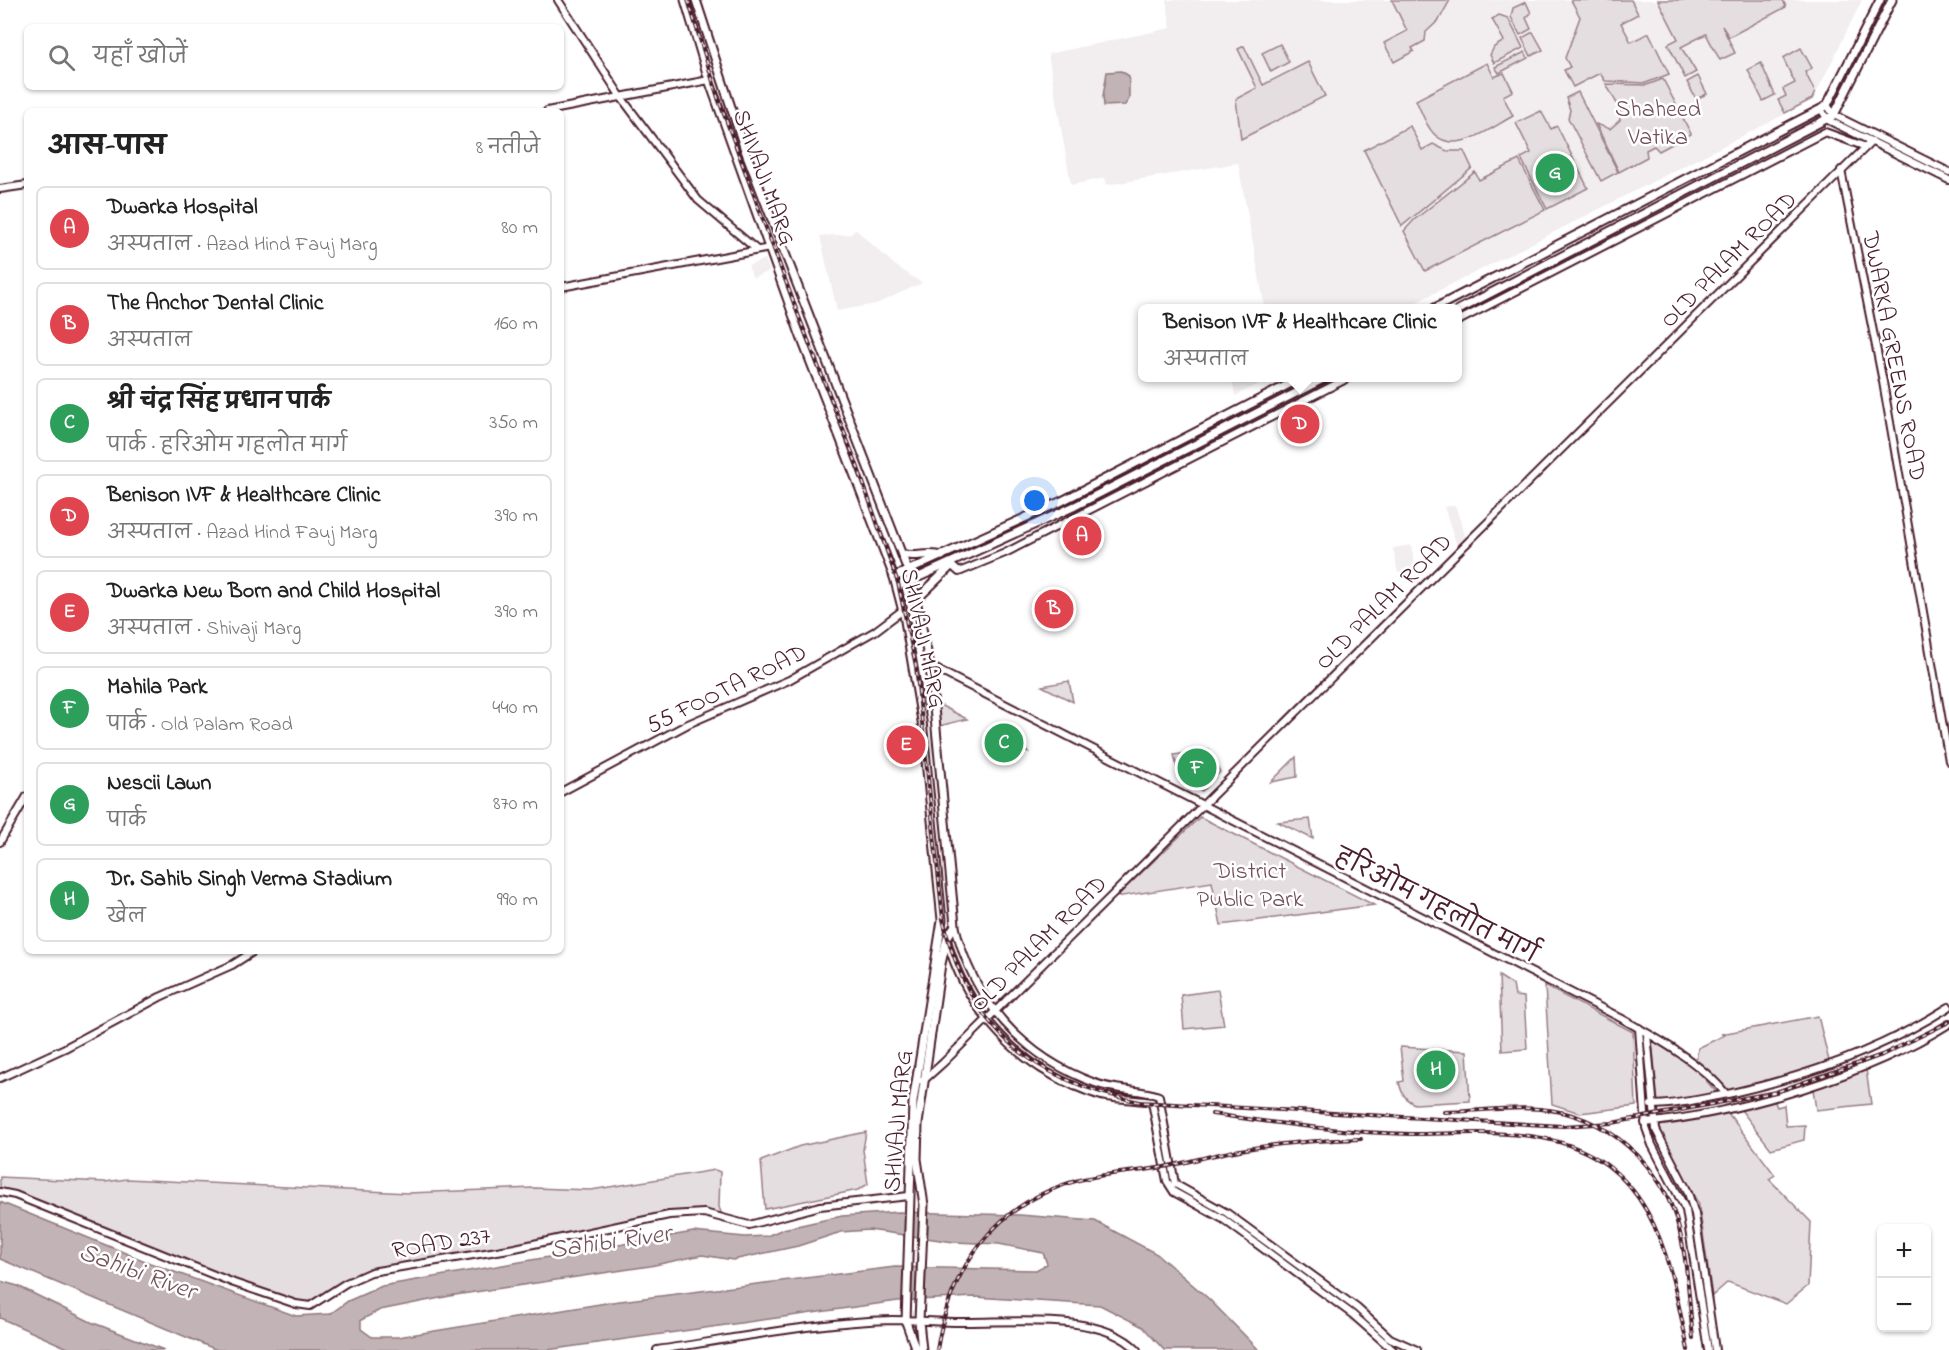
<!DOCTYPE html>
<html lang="hi">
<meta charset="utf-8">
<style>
body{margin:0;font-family:"Indie Flower","Playpen Sans Deva",sans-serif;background:#f2f2f2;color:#222}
.controls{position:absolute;right:18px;bottom:18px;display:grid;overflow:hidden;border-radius:9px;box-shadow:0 2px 4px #0004}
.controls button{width:54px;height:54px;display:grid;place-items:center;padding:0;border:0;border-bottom:2px solid #e0e0e0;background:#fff;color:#222;font:30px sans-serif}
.you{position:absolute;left:1035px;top:501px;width:21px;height:21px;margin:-15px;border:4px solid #fff;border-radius:50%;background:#1a73e8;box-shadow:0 0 0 9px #1a73e833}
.badge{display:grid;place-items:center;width:39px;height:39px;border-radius:50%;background:#d93025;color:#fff;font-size:20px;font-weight:700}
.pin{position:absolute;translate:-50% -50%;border:3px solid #fff;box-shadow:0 2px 6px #0006}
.popup{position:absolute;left:1138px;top:304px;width:324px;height:78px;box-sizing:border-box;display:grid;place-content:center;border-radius:9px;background:#fff;filter:drop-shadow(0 2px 4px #0005);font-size:20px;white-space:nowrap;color:#767676}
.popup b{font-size:22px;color:#222}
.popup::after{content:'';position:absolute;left:50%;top:100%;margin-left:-12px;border:12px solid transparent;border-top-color:#fff}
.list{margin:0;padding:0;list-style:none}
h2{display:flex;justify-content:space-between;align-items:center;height:78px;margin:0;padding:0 24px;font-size:26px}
h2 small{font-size:20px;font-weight:400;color:#767676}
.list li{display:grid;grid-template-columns:39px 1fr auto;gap:18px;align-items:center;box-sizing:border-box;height:84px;margin:0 12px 12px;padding:0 12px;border:2px solid #e0e0e0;border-radius:9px}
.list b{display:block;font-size:22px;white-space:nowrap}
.list p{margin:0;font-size:20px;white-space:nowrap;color:#767676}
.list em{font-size:20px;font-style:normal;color:#767676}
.icon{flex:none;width:33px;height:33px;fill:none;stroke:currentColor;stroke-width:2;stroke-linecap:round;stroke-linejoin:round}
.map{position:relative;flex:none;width:1949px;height:1350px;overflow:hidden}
.search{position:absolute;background:#fff;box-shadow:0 2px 4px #0004;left:24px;top:24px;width:540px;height:66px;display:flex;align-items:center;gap:15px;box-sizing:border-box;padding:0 21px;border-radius:9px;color:#767676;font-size:22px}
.panel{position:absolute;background:#fff;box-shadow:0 2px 4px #0004;left:24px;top:108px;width:540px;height:846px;border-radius:9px}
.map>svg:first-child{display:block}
.built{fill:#f2eeef}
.green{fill:#e5dee0;stroke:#987e86;stroke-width:1.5}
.water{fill:#c1b3b6;stroke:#91787e;stroke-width:1.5;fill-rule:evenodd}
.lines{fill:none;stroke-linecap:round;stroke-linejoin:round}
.tertiary-casing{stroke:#4a1f2b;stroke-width:10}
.secondary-casing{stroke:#4a1f2b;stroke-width:11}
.tertiary{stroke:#fff;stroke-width:6}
.secondary{stroke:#fff;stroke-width:7}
.rail-casing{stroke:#4a1f2b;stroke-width:4}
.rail{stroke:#fff;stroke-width:1.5;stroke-dasharray:4.5;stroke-linecap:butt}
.labels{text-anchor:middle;stroke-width:5;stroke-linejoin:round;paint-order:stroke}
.park-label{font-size:24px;fill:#714f58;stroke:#fff}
.street-label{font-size:24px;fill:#4a1f2b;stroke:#fff}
.water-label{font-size:26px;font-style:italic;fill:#74535c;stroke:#fff}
</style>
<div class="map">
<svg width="1949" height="1350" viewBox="0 0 1949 1350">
<rect width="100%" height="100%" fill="#fff"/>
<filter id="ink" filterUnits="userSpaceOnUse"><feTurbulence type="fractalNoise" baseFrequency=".0167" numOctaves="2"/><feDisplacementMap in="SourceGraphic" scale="12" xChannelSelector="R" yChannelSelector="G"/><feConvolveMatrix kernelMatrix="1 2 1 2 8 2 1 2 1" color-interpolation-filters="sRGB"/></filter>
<g filter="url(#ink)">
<g class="built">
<path d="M1166,0H1862L1813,100L1405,308H1265L1238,163L1106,185L1105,178L1071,185L1048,54L1171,28Z"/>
<path d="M855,229L896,266L922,283L876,304L837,311L820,236L851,234Z"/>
<path d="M765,259L770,271L753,278L748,266Z"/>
<path d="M1232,378H1271L1235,396Z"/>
<path d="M1455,505L1466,538L1457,546L1444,507Z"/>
<path d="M1411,545L1416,569L1398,573L1393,548Z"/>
</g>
<g class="green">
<path d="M1392,0H1450L1439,20L1426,32L1425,41L1412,48L1414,51L1394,62L1384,43L1407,31Z"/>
<path d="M1571,0H1631L1638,14L1621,23L1631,42L1649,33L1669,74L1646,83L1605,81L1600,73L1573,87L1564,70L1570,67L1565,58L1580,17Z"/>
<path d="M1658,0H1783L1786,7L1729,37L1722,26L1735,53L1720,60L1706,34L1681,47L1696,72L1685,78L1668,44L1678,39Z"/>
<path d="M1526,2L1531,13L1526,18L1531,29L1520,35L1511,17L1513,8Z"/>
<path d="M1499,15L1508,18L1523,48L1494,63L1490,55L1494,47L1504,41L1492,19Z"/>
<path d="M1533,32L1543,50L1531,56L1522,38Z"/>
<path d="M1280,44L1289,62L1271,72L1262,53Z"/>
<path d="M1244,46L1263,85L1308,62L1325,96L1241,139L1236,99L1257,88L1238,49Z"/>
<path d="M1801,48L1812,68L1805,72L1815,92L1812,99L1785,113L1778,100L1786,96L1783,89L1795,83L1783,58Z"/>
<path d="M1525,52L1528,58L1499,73L1495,67Z"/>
<path d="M1487,63L1494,77L1504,73L1513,91L1503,96L1513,116C1492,127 1456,156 1434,134C1426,126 1421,111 1416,100Z"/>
<path d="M1761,63L1775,95L1763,101L1748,70Z"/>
<path d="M1698,76L1707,94L1696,99L1687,82Z"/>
<path d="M1663,79L1691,134L1659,151L1654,146L1646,150L1647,157L1619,172L1596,124L1610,129L1620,120V109L1606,84L1647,85Z"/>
<path d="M1578,92L1618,172L1601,181L1568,118L1570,110L1566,98Z"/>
<path d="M1541,111L1551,129L1557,126L1588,188L1547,209L1521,158L1531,153L1516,123Z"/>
<path d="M1410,126L1422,150L1433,144L1447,151H1464L1472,168L1402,226L1364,150Z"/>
<path d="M1519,160L1545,210L1425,271L1404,231L1414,220L1475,172L1479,180Z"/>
<path d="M1069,681L1073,702L1042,686Z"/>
<path d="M936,703L967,719L939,726Z"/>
<path d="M995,733L1028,752L1000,756Z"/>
<path d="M1209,750L1220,772L1202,791L1180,781L1174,755Z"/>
<path d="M1296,757L1297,777L1271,782Z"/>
<path d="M1200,817L1214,824L1374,905L1221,925L1212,882L1116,897Z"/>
<path d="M1310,819L1313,839L1278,822Z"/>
<path d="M1499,976L1513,985L1515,996L1524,997L1527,1049L1502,1051Z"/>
<path d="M1545,986L1633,1032L1636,1106L1580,1113L1552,1104Z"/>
<path d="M1218,990L1224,1025L1184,1029L1181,995Z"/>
<path d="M1818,1016L1829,1061L1769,1082L1727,1092L1714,1075L1696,1062L1698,1048L1725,1035L1721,1034Z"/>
<path d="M1652,1040L1697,1070L1717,1093L1658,1103Z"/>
<path d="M1400,1047L1467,1051L1470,1101L1415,1104C1406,1101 1401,1092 1399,1082L1404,1081Z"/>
<path d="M1866,1069L1871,1104L1816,1110L1813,1089Z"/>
<path d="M1774,1100L1777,1107L1784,1105L1786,1126L1805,1125L1804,1140L1771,1149L1741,1110Z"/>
<path d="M1728,1113L1775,1175L1769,1179L1811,1222L1808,1286L1786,1304L1728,1282L1712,1296L1699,1205L1661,1136L1659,1124Z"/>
<path d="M866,1132L863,1150L868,1184L858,1190L765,1209L761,1161L800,1146Z"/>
<path d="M715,1170L720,1172L719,1207L722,1215L701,1211L513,1248L371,1268L310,1301L303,1302L239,1282L39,1201L0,1188V1177L105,1182L127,1179L408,1193L534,1188L591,1190Z"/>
</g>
<g class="water">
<path d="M1107,72L1121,71L1129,76V99L1125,105L1104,106L1103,96Z"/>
<path d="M0,1202L150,1263L296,1316L330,1314L348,1301L382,1286L693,1232L745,1237L767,1236L783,1229L842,1216L899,1212L1020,1215L1095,1221L1157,1254L1209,1299L1259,1350H1164L1143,1327L1100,1305L975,1297L898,1301L547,1350H217L0,1259ZM869,1230L954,1242L999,1244L1043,1253L1047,1264L1036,1270L895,1267L612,1302L398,1337H372L361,1329V1320L380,1310L455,1295L650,1266L702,1255L733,1260L798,1246L841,1232Z"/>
<path d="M0,1281L18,1286L91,1322L164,1350H72L0,1318Z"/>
</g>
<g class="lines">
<g class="tertiary-casing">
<g id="tertiary">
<path d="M558,0L621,97L698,200L757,250"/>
<path d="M1827,105L1834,115L1949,172"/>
<path d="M1821,109L1828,120L1949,180"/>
<path d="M547,111L709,80"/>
<path d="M1841,170L1883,382L1949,761"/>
<path d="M0,189L27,185"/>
<path d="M561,287L770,248"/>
<path d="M1458,321L1825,132L1866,147"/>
<path d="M951,565L959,572L1005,553L1348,378"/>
<path d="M930,666L1615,1015C1651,1035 1700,1061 1726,1094"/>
<path d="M561,792L688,724L789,680L875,631L903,610"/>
<path d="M0,842L27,796"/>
<path d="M955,925C972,1000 1023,1057 1095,1083C1115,1091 1142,1089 1159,1096L1175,1184L1227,1213L1357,1308L1390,1338L1417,1350"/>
<path d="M947,940C964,1004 1011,1059 1072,1085C1082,1089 1097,1096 1107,1097C1121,1099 1137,1100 1152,1102L1167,1181L1174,1192L1223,1219L1352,1314L1393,1350"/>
<path d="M1639,1028L1646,1128L1652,1145L1686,1210L1708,1350"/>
<path d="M1647,1034L1656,1130L1687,1190L1695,1214L1715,1350"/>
<path d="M0,1078L65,1048L160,997L232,965L254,951"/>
<path d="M917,1080H924L943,1063L1872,141"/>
<path d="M1651,1105C1678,1105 1705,1098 1732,1093C1808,1076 1883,1049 1949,1007"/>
<path d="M1645,1123C1741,1113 1868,1075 1949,1024"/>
<path d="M0,1192L15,1195L234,1283L296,1304L310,1306L346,1283L371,1272L515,1248L669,1215L704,1213L749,1225L820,1206L909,1196"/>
<path d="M657,1350C734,1339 814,1322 892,1320C915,1320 938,1322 961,1322C1010,1323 1100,1311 1137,1350"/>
</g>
</g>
<g class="secondary-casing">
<g id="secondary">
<path d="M685,0L709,80L801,337L894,577L904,615L922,721L942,920L913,1102L906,1322L916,1350"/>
<path d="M696,0L745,150L912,581L930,666L955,925L947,938L941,964L918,1124L917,1159L924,1205L919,1321L922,1350"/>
<path d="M1435,308L1821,109L1827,105L1880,0"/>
<path d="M1458,310L1834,115L1892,0"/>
<path d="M902,554C915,559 928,551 942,556"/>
<path d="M894,577L1062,501L1301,378"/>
<path d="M897,587L1075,506L1325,378"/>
<path d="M916,600L950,567"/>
</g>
</g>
<use href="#tertiary" class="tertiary"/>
<use href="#secondary" class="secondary"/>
<g class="rail-casing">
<g id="rail">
<path d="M688,0L718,98L799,317L857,465L898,583L916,666L943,919C968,1029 1033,1081 1140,1102L1563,1126L1612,1123L1776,1092L1882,1055L1949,1022"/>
<path d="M1444,1112C1476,1112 1508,1106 1540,1109C1607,1114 1663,1165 1679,1229C1688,1264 1689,1302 1693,1338"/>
<path d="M1212,1114C1278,1123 1344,1133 1411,1134C1455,1134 1499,1130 1542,1138C1654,1159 1669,1257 1688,1350"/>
<path d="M937,1350C950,1267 995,1203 1079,1180C1107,1173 1136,1172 1164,1167C1190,1162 1214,1154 1240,1150C1280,1143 1320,1140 1361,1139"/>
</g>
</g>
<use href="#rail" class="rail"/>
</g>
</g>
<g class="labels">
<g class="park-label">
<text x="1658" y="116">Shaheed<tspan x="1658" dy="28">Vatika</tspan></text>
<text x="1250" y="878">District<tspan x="1250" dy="28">Public Park</tspan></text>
</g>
<g class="street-label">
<text transform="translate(765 177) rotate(70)" y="8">SHIVAJI MARG</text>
<text transform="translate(1728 259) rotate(-45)" y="8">OLD PALAM ROAD</text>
<text transform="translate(1895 356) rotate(79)" y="8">DWARKA GREENS ROAD</text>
<text transform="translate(1383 601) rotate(-45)" y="8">OLD PALAM ROAD</text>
<text transform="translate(924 638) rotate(78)" y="8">SHIVAJI MARG</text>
<text transform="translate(726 688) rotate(-26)" y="8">55 FOOTA ROAD</text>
<text transform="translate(1437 905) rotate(27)" y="8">हरिओम गहलोत मार्ग</text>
<text transform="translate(1038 943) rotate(-45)" y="8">OLD PALAM ROAD</text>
<text transform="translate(897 1121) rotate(-85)" y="8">SHIVAJI MARG</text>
<text transform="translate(441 1242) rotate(-9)" y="8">ROAD 237</text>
</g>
<g class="water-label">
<text transform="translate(610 1240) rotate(-8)" y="9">Sahibi River</text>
<text transform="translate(138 1270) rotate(20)" y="9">Sahibi River</text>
</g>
</g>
</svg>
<div class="controls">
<button>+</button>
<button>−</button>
</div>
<div class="you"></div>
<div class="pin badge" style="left:1082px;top:536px;background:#e0444e">A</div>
<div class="pin badge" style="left:1054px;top:609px;background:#e0444e">B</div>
<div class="pin badge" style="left:1004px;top:743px;background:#2e9e5b">C</div>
<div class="pin badge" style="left:1300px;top:424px;background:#e0444e">D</div>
<div class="popup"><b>Benison IVF &amp; Healthcare Clinic</b>अस्पताल</div>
<div class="pin badge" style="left:906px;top:745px;background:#e0444e">E</div>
<div class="pin badge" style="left:1197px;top:768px;background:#2e9e5b">F</div>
<div class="pin badge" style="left:1555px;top:173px;background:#2e9e5b">G</div>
<div class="pin badge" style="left:1436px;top:1070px;background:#2e9e5b">H</div>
<div class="search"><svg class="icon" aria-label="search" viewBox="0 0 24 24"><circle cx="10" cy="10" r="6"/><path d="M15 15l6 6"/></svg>यहाँ खोजें</div>
<section class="panel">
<h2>आस-पास<small>8 नतीजे</small></h2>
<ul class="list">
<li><span class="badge" style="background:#e0444e">A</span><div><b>Dwarka Hospital</b><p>अस्पताल · Azad Hind Fauj Marg</p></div><em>80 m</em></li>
<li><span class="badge" style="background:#e0444e">B</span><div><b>The Anchor Dental Clinic</b><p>अस्पताल</p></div><em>160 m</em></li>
<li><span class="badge" style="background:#2e9e5b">C</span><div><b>श्री चंद्र सिंह प्रधान पार्क</b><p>पार्क · हरिओम गहलोत मार्ग</p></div><em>350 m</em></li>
<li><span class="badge" style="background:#e0444e">D</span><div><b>Benison IVF &amp; Healthcare Clinic</b><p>अस्पताल · Azad Hind Fauj Marg</p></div><em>390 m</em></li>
<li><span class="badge" style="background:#e0444e">E</span><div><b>Dwarka New Born and Child Hospital</b><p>अस्पताल · Shivaji Marg</p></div><em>390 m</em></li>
<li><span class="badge" style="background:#2e9e5b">F</span><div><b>Mahila Park</b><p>पार्क · Old Palam Road</p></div><em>440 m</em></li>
<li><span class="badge" style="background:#2e9e5b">G</span><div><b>Nescii Lawn</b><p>पार्क</p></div><em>870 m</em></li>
<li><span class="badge" style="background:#2e9e5b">H</span><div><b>Dr. Sahib Singh Verma Stadium</b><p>खेल</p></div><em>990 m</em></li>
</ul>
</section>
</div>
